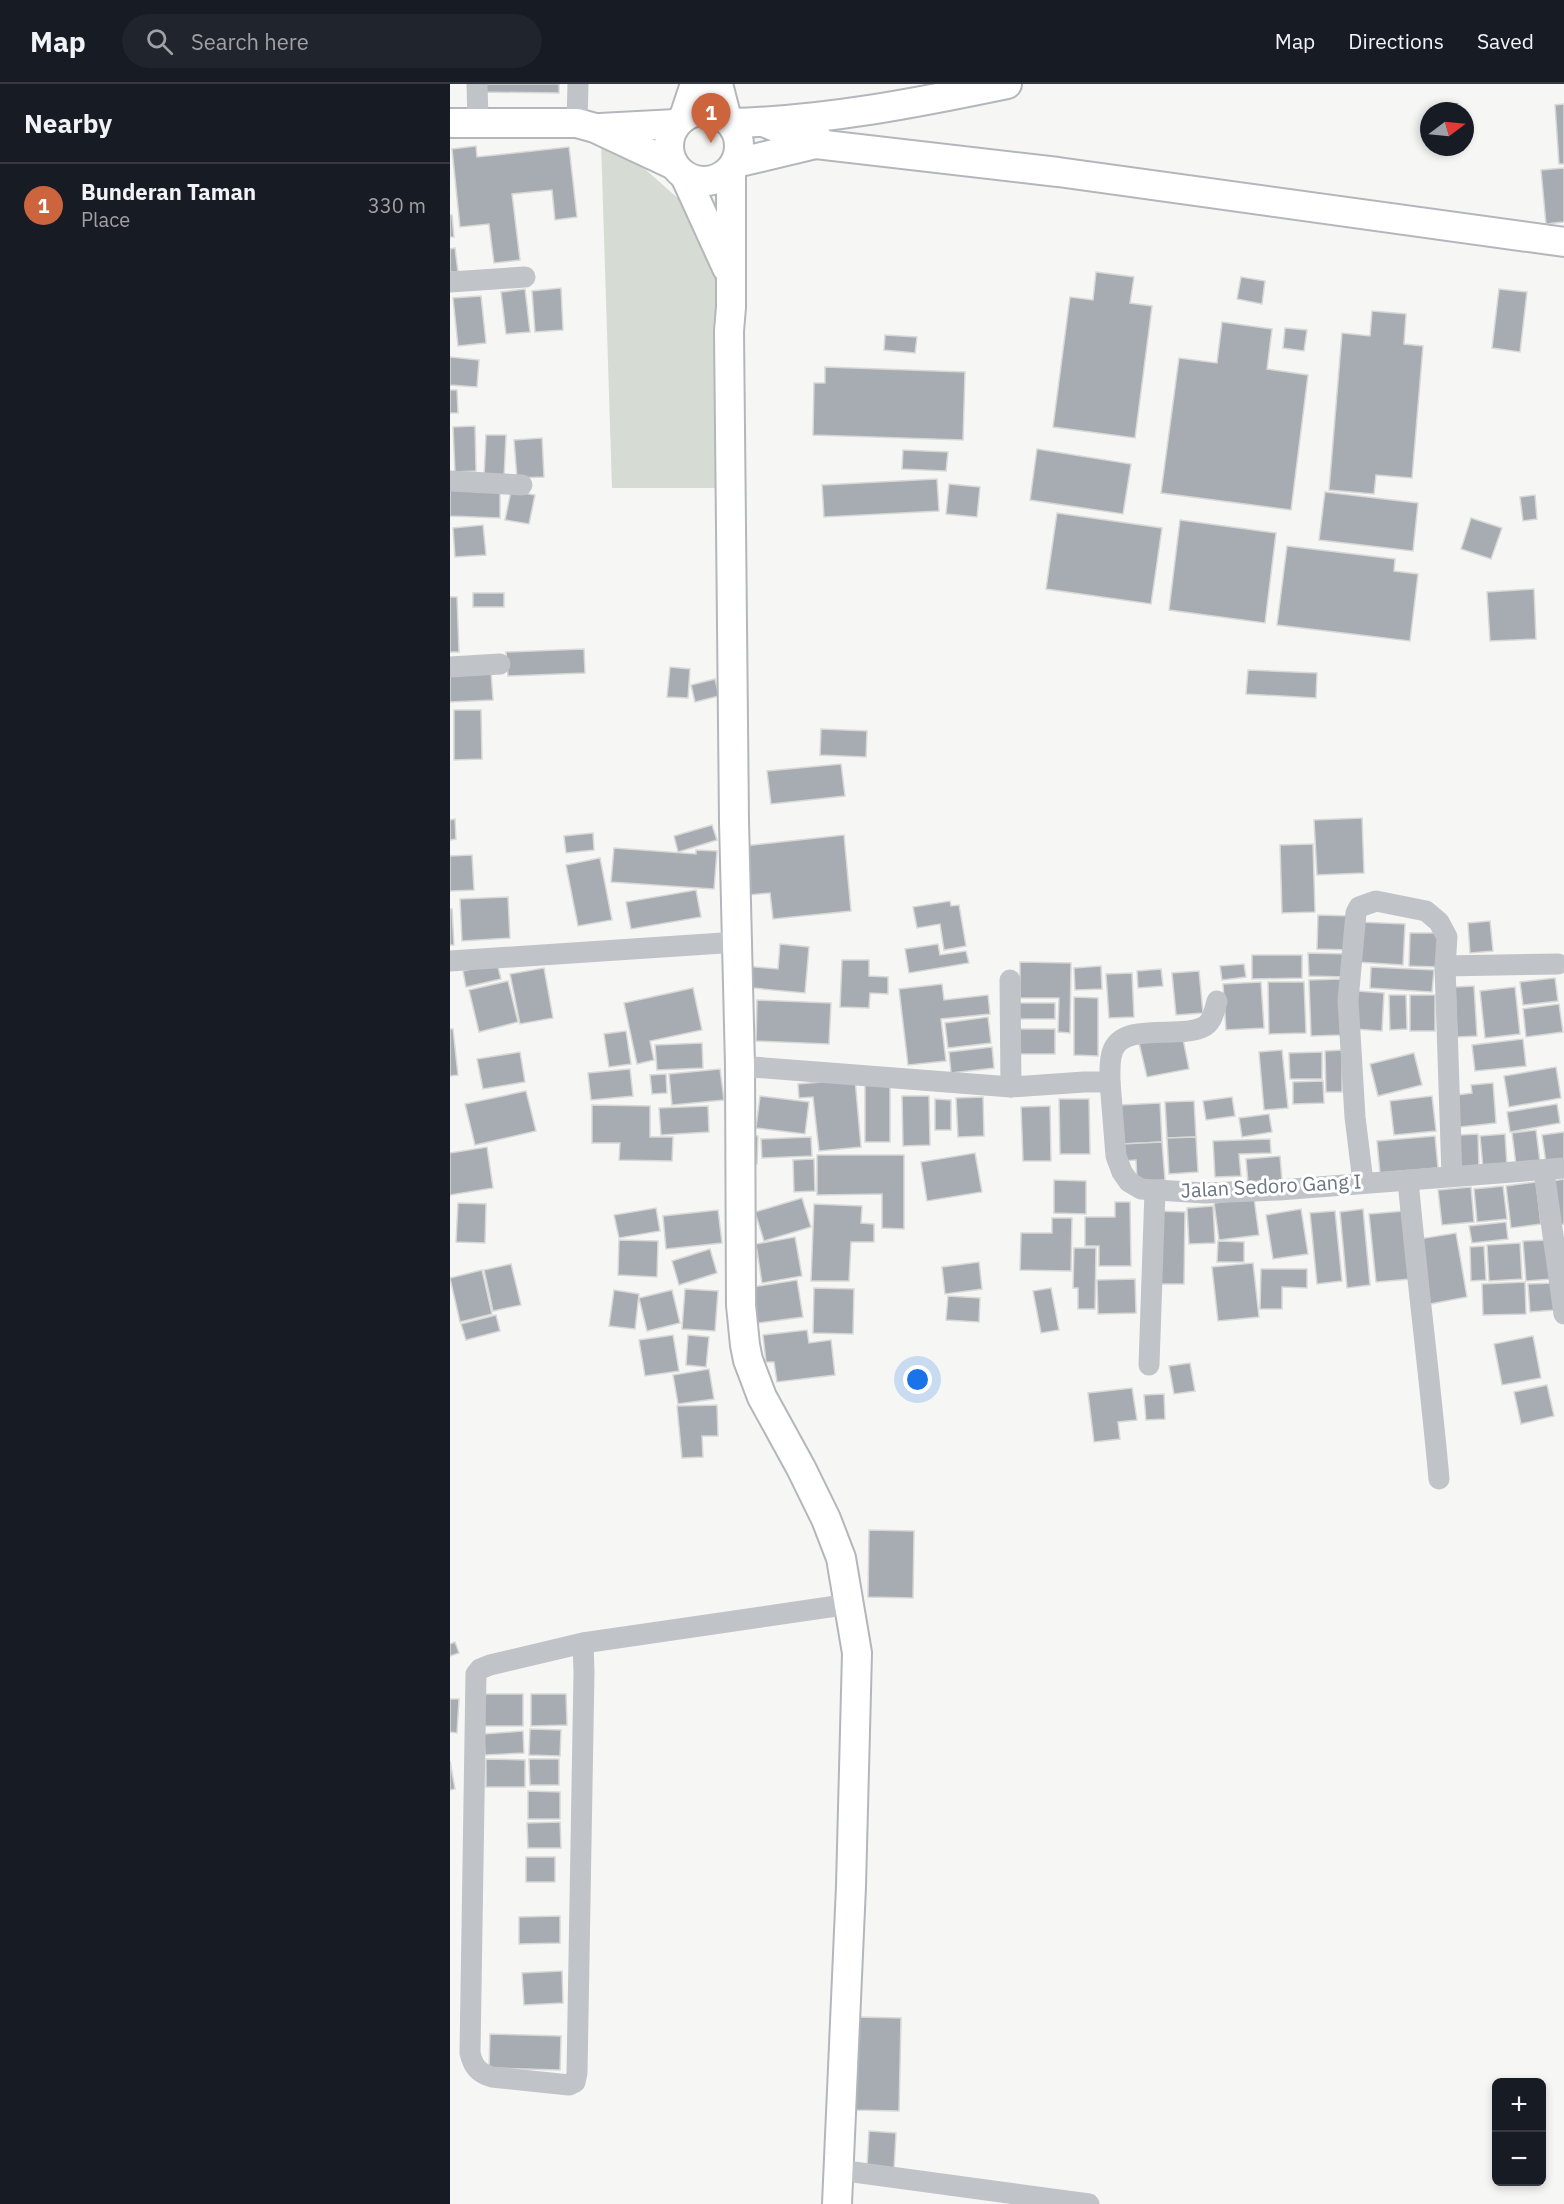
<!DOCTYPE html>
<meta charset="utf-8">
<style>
body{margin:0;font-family:"IBM Plex Sans",sans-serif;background:#20242c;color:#f1f3f6}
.controls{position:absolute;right:18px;bottom:18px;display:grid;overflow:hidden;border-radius:9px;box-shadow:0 3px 9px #0003}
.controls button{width:54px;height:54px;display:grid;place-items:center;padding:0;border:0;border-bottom:2px solid #363941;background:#171b24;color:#f1f3f6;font:30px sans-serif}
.compass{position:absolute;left:970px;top:18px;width:54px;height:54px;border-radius:50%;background:#171b24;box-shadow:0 3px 9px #0003;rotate:74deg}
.you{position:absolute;left:468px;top:1296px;width:21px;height:21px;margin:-15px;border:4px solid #fff;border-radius:50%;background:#1a73e8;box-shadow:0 0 0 9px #1a73e833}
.badge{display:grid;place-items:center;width:39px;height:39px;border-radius:50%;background:#cc653e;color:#fff;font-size:20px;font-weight:700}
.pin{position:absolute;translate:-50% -50px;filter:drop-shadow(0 2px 3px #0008)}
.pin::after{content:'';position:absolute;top:32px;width:21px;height:18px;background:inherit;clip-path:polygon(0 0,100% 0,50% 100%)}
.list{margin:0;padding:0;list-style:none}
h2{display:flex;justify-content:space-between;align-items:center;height:78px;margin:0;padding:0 24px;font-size:26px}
h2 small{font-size:20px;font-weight:400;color:#9ea1a6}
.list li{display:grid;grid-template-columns:39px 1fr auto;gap:18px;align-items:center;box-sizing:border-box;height:84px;padding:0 24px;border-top:2px solid #363941}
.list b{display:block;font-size:22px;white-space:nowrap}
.list p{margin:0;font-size:20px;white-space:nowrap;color:#9ea1a6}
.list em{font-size:20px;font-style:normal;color:#9ea1a6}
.icon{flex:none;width:33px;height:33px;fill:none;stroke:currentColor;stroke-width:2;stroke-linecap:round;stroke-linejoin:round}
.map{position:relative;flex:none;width:1114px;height:2120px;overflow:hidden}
header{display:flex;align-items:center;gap:36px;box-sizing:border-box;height:84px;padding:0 30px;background:#171b24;border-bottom:2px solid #363941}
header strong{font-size:28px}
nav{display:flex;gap:33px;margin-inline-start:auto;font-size:21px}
.search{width:420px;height:54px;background:#20242c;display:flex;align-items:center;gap:15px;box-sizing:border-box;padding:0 21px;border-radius:33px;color:#9ea1a6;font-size:22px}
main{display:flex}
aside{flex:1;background:#171b24}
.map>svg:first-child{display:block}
.green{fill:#d6dbd3}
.building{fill:#a6acb2;stroke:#d8d8d6;stroke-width:1.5}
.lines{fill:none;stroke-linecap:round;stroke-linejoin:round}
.secondary-casing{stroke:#b3b7bb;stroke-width:32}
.street{stroke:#c0c3c7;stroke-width:21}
.secondary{stroke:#fff;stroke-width:28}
.labels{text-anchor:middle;stroke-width:6;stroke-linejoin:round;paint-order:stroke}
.street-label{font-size:20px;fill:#697581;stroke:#fff}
</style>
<header>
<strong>Map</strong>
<div class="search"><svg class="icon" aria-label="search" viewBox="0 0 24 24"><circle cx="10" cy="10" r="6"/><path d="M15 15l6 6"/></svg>Search here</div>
<nav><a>Map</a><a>Directions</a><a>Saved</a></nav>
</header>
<main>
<aside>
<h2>Nearby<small></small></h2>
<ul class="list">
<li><span class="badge">1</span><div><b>Bunderan Taman</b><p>Place</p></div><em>330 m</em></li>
</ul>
</aside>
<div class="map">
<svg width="1114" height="2120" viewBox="0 0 1114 2120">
<rect width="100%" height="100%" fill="#f6f6f4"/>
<path class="green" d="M151,58L179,71L231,117L272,194V404H162Z"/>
<g class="building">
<path d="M29,0H109V9L28,8Z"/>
<path d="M1114,20V80H1109L1105,21Z"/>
<path d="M26,62L27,73L119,63L127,133L105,136L102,106L62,110L70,176L44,179L39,140L10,143L2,65Z"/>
<path d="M1114,84V138L1096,140L1091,86Z"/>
<path d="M0,131H2L4,153H0Z"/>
<path d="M5,164L8,188H0V165Z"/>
<path d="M646,188L684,193L680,219L702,222L685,354L603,343L620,213L643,216Z"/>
<path d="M791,193L815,197L812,220L787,215Z"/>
<path d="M111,204L113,246L85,248L82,207Z"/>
<path d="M75,205L80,248L56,250L51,208Z"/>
<path d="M1049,205L1077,208L1070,268L1042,264Z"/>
<path d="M31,212L36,259L8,262L3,214Z"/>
<path d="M922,227L956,230L954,260L973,262L962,394L926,391L924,410L879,406L892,249L920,252Z"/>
<path d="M772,238L822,245L817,285L858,291L841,426L711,409L729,274L767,279Z"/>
<path d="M835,244L857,246L854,267L833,264Z"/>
<path d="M435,251L467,253L465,269L434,266Z"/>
<path d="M0,273L29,276L27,303L0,301Z"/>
<path d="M375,283L515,288L513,356L363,351L364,299H375Z"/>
<path d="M0,306H7L8,329H0Z"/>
<path d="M25,342L26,387L5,388L3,343Z"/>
<path d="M36,351H56L54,394L34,393Z"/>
<path d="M92,354L94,393L67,394L64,356Z"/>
<path d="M587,365L681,380L673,430L580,416Z"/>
<path d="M453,366L498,368L496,387L452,385Z"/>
<path d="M487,395L489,427L374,433L372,401Z"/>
<path d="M499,400L530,403L527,433L496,430Z"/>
<path d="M0,404L50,405V434L0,432Z"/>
<path d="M61,407L85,411L79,440L55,436Z"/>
<path d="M875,408L968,419L963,467L869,456Z"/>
<path d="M1085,411L1087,435L1073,437L1070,413Z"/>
<path d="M607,429L712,444L701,520L596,505Z"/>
<path d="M1021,434L1052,444L1041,475L1011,465Z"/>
<path d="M730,436L826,449L815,539L719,526Z"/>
<path d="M33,441L36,471L5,473L3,444Z"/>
<path d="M837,462L945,475L944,487L968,490L960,557L827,541Z"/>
<path d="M1084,505L1086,555L1040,557L1037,508Z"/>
<rect x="23" y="509" width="31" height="14"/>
<path d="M0,513H7L9,568H0Z"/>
<path d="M134,565L135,589L58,592L56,568Z"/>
<path d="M220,583L240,585L238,614L217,613Z"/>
<path d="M798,586L867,589L866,614L796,610Z"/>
<path d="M41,588L43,616L0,618V590Z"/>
<path d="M265,595L269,612L245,618L241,601Z"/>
<path d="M4,626H31L32,675L4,676Z"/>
<path d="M371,645L417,647L416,673L370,671Z"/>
<path d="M391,680L395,712L321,720L317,687Z"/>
<path d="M912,734L914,789L867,791L864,736Z"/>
<path d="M5,735L6,755L0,756V736Z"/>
<path d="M262,741L267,756L228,768L224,752Z"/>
<path d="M143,749L144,766L116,769L114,752Z"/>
<path d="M394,751L401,827L323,835L320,809L299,811L294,762Z"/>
<path d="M863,760L865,828L832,829L830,761Z"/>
<path d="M164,764L246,770V766L267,767L264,805L161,798Z"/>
<path d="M22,771L24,806L0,807V772Z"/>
<path d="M150,774L162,836L128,842L116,781Z"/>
<path d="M246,806L251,833L181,845L176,818Z"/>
<path d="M58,813L60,854L12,857L10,815Z"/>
<path d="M500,817L501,822L509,821L516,862L494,866L490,840L467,844L463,823Z"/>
<path d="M0,825H2L4,861H0Z"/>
<path d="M868,831L901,832L900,866L867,865Z"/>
<path d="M1040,837L1043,867L1020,869L1018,839Z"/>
<path d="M909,838L955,840L953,881L907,878Z"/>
<path d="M960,849H990L989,883L959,882Z"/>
<path d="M330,860L359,863L355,909L292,903L294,882L328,885Z"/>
<path d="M488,860L490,871L516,867L519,879L459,889L455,865Z"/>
<path d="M858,869L898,870V893L859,892Z"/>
<path d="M802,871H852V894L802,895Z"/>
<path d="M392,876H419V892L438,893V910L420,909L419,924L390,923Z"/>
<path d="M570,878L621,879L620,949L608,948L609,914H570Z"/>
<path d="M47,879L51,895L16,903L13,887Z"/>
<path d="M794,880L796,893L772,896L770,882Z"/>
<path d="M651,882L652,905L625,906L624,884Z"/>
<path d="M921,883L984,886L982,908L920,904Z"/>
<path d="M94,884L103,934L70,940L60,890Z"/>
<path d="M711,885L713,902L688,904L687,887Z"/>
<path d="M749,887L753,929L726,931L722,889Z"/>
<path d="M682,889L684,933L659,934L656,890Z"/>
<path d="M1105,894L1108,917L1073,921L1070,898Z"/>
<path d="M891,895L893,951L861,952L859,896Z"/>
<path d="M58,897L68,938L29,948L19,906Z"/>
<path d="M811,898L814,944L776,946L773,900Z"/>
<path d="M818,898H854L856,949L819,950Z"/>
<path d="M492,900L494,916L538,911L540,930L491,935L496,977L458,981L449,905Z"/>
<path d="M1024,902L1027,952L1007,953L1005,903Z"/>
<path d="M1065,903L1070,950L1035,954L1030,907Z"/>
<path d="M243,904L252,946L200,957L204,976L187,980L174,919Z"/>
<path d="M907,907L934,909L932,947L905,945Z"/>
<path d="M939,911H956L957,945L940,946Z"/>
<rect x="960" y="911" width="25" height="36"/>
<path d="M624,913L648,914V972L624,971Z"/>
<path d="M307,916L381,919L379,960L306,957Z"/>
<rect x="568" y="919" width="37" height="16"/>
<path d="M1109,920L1113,948L1076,953L1073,925Z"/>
<path d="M538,933L541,959L498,964L495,939Z"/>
<path d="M0,945H3L8,991L0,992Z"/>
<rect x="569" y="945" width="36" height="25"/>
<path d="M176,947L181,980L159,983L154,950Z"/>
<path d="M732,950L739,985L697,993L689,959Z"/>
<path d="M1073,955L1076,982L1025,987L1022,961Z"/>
<path d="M252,959L253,984L207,986L205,961Z"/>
<path d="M542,963L544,984L501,989L499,968Z"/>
<path d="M832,966L838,1024L814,1026L809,968Z"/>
<path d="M892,966V1008H876L875,967Z"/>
<path d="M70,968L75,998L33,1005L27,975Z"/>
<path d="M872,968V995H840L839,969Z"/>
<path d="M964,969L972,1001L928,1012L920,980Z"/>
<path d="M1106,983L1111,1014L1059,1023L1054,992Z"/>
<path d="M180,985L183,1012L141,1016L138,989Z"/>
<path d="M270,985L274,1016L222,1021L219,990Z"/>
<path d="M216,990L217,1009L202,1010L200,991Z"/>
<path d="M405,995L411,1063L369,1067L363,1013L349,1014L348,1000Z"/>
<path d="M873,997L874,1019L843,1020V998Z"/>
<rect x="415" y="999" width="25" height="59"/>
<path d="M1043,999L1046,1039L1010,1043L1007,1011L1022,1009L1021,1001Z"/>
<path d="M76,1007L86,1047L25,1061L15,1020Z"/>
<path d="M310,1012L359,1018L355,1050L306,1044Z"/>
<path d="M452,1012H479L480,1061L453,1062Z"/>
<path d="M982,1012L986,1047L944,1051L940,1017Z"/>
<path d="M533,1013L534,1052L508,1053L506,1014Z"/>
<path d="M782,1013L785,1032L756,1036L753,1017Z"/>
<path d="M485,1015L501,1016V1046H485Z"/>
<path d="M609,1015H639L640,1070H610Z"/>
<path d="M744,1017L746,1053L717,1054L715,1018Z"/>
<path d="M710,1019L712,1058L672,1060L670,1021Z"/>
<path d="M1107,1020L1110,1039L1060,1048L1057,1028Z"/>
<path d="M142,1021L200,1022V1053H223L222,1077L169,1076L170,1059H142Z"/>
<path d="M258,1022L259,1048L211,1051L209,1024Z"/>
<path d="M600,1022L601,1077H573L571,1023Z"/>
<path d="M819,1030L822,1048L792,1053L789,1034Z"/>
<path d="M1086,1046L1090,1078L1066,1081L1062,1049Z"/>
<path d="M1114,1048V1076L1096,1079L1092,1051Z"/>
<path d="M1028,1050L1029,1084L1010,1085L1009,1051Z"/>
<path d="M1055,1050L1057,1082L1033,1084L1030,1052Z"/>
<path d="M293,1052H308L307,1080H293Z"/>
<path d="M985,1052L988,1084L930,1089L927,1057Z"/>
<path d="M361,1053L362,1072L312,1074L311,1055Z"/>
<path d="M746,1053L748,1088L719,1090L717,1054Z"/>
<path d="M820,1055L821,1069L789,1070L791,1092L765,1093L763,1057Z"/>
<path d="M712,1058L715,1096L687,1098L686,1076L673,1077L672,1060Z"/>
<path d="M37,1063L43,1104L0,1111V1069Z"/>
<path d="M525,1069L532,1108L477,1117L471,1078Z"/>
<path d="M367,1071H454V1145L432,1144V1110L367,1111Z"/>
<path d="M830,1072L832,1097L798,1099L796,1075Z"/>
<path d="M364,1075L365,1107L344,1108L343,1076Z"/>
<path d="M1114,1095V1140L1109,1141L1103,1097Z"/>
<path d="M604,1096L636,1097V1130L604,1129Z"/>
<path d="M1086,1098L1091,1140L1061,1144L1056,1102Z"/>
<path d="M1053,1102L1057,1135L1027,1138L1024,1105Z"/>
<path d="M1021,1103L1024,1138L992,1141L988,1106Z"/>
<path d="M352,1114L361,1143L314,1157L305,1128Z"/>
<path d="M804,1114L809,1151L769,1156L764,1119Z"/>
<path d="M665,1118H680L681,1182H649V1162H635V1133H665Z"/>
<path d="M8,1119L36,1120L35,1159L6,1158Z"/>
<path d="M364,1120L412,1122L411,1139L424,1140V1158H401L399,1197H361Z"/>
<path d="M763,1122L765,1159L739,1160L737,1124Z"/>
<path d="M206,1124L210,1147L169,1154L164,1131Z"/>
<path d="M851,1125L858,1170L823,1175L816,1131Z"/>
<path d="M913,1125L920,1201L897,1204L890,1128Z"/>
<path d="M268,1126L272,1159L216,1165L213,1132Z"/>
<path d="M706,1127L735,1128L734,1200H705Z"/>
<path d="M885,1127L892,1197L867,1200L860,1129Z"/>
<path d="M954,1127L961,1195L926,1198L919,1130Z"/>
<path d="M602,1134H622L621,1187L570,1186L571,1149H602Z"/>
<path d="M1056,1138L1058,1155L1022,1159L1019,1142Z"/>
<path d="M1006,1149L1017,1213L980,1220L969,1155Z"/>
<path d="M345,1153L352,1192L312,1199L306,1160Z"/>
<path d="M169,1156L208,1157L207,1193L168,1191Z"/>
<path d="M1100,1156L1102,1195L1076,1197L1073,1157Z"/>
<path d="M768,1157L794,1158V1178H767Z"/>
<path d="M1070,1159L1072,1195L1039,1197L1037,1161Z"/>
<path d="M1034,1162L1036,1196L1021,1197L1020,1163Z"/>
<path d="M624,1164H646L645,1225H628V1204H623Z"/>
<path d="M260,1165L267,1189L229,1201L222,1177Z"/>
<path d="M529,1178L532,1205L495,1210L492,1183Z"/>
<path d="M803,1179L809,1233L768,1237L762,1183Z"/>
<path d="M61,1180L71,1221L43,1227L34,1186Z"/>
<path d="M811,1185H857V1204L832,1203V1225H810Z"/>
<path d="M32,1186L42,1230L10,1238L0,1194Z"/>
<path d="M685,1195L686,1229L648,1230L647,1196Z"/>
<path d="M347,1196L353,1233L301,1240L296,1204Z"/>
<path d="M1075,1198L1076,1230L1033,1231L1032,1200Z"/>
<path d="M1103,1199L1105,1226L1080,1228L1078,1200Z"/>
<path d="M364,1204L404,1205L403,1250L363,1249Z"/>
<path d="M601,1204L609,1246L591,1249L583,1207Z"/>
<path d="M235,1205L268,1207L265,1247L232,1245Z"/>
<path d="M164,1206L189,1210L185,1245L159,1242Z"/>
<path d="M222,1206L230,1239L197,1247L189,1214Z"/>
<path d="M498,1212L530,1214L529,1238L496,1236Z"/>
<path d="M46,1231L50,1247L16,1256L11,1240Z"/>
<path d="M357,1246L359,1259L381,1256L385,1291L327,1298L324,1278H316L313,1251Z"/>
<path d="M223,1251L229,1287L195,1292L189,1256Z"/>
<path d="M238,1251L259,1253L256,1283L236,1281Z"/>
<path d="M1083,1252L1091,1294L1052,1301L1044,1260Z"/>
<path d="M740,1279L745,1307L724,1310L719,1282Z"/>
<path d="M259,1285L264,1315L228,1320L223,1291Z"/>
<path d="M1097,1301L1104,1332L1071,1340L1064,1308Z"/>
<path d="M682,1304L687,1336L668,1338L670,1355L644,1358L638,1309Z"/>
<path d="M714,1310L715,1335L696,1336L694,1311Z"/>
<path d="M267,1321L268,1352H252L253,1373L232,1374L227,1322Z"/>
<path d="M419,1446L464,1447L463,1514L418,1513Z"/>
<path d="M5,1558L9,1569L0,1572V1560Z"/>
<rect x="31" y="1610" width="42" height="32"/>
<path d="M81,1610H116L117,1641L81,1642Z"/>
<path d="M0,1615H9L7,1649L0,1648Z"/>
<path d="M80,1645L111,1646L110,1672L79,1671Z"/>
<path d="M73,1647L74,1669L35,1671L34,1650Z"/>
<path d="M36,1675L75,1676V1703H36Z"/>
<path d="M79,1675H109V1701H80Z"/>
<path d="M0,1677L5,1705L0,1706Z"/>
<path d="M78,1707L110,1708V1735H78Z"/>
<path d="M110,1738L111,1764H78L77,1739Z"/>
<rect x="76" y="1773" width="29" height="25"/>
<path d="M110,1832V1859L69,1860V1833Z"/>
<path d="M112,1887L113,1919L74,1921L72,1889Z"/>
<path d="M408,1933L451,1934L449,2027L406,2026Z"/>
<path d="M40,1950L111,1952L110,1986L39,1984Z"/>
<path d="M419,2047L446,2049L444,2086L417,2084Z"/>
</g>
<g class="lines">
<g class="secondary-casing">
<g id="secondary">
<path d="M268,0L277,35"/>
<circle cx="254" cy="62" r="35"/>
<path d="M234,33L245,0"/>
<path d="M0,39H127L145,44L224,81"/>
<path d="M281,39C374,37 466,19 557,0"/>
<path d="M316,39L366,60L608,88L1114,158"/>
<path d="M150,44L226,40"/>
<path d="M286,79L366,60L370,57"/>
<path d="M281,86V223L279,247L284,737L290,982L291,1221L295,1261L298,1276L312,1313L351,1384L376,1435L391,1474L407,1569L401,1802L387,2120"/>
<path d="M235,92L277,184"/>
</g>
</g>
<g class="street">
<path d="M27,0L28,37"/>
<path d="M127,39L128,0"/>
<path d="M0,198L75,193"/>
<path d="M0,397L72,401"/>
<path d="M0,583L50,580"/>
<path d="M0,877L288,858"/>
<path d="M995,882L1002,1092"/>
<path d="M560,896L561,1003"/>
<path d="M290,982L561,1003L634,998H660L666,1072L672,1088L679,1098L691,1105L755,1109L829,1106L1114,1084"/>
<path d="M660,998C660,988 659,975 663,966C675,937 732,956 755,942C763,937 765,924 767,917"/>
<path d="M1094,1087L1114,1230"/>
<path d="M958,1096C967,1196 980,1295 989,1395"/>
<path d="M913,1098L905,1033L898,916L906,829L909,823L926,817L976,827L989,838L997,853L995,882L1108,880"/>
<path d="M699,1281L705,1107"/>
<path d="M133,1559L40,1581L30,1585L26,1590L20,1969C23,1982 28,1989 42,1993L119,2001L125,1998L127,1989L134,1588L133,1559L400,1520"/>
<path d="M389,2086L639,2120"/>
</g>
<use href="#secondary" class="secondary"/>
</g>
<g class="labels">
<g class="street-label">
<text transform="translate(821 1102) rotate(-3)" y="7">Jalan Sedoro Gang I</text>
</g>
</g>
</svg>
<div class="controls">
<button>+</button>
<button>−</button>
</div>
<svg class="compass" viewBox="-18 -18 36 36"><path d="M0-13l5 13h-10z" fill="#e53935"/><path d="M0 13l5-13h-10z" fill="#9ea1a6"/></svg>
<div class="you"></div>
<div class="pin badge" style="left:261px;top:59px">1</div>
</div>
</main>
